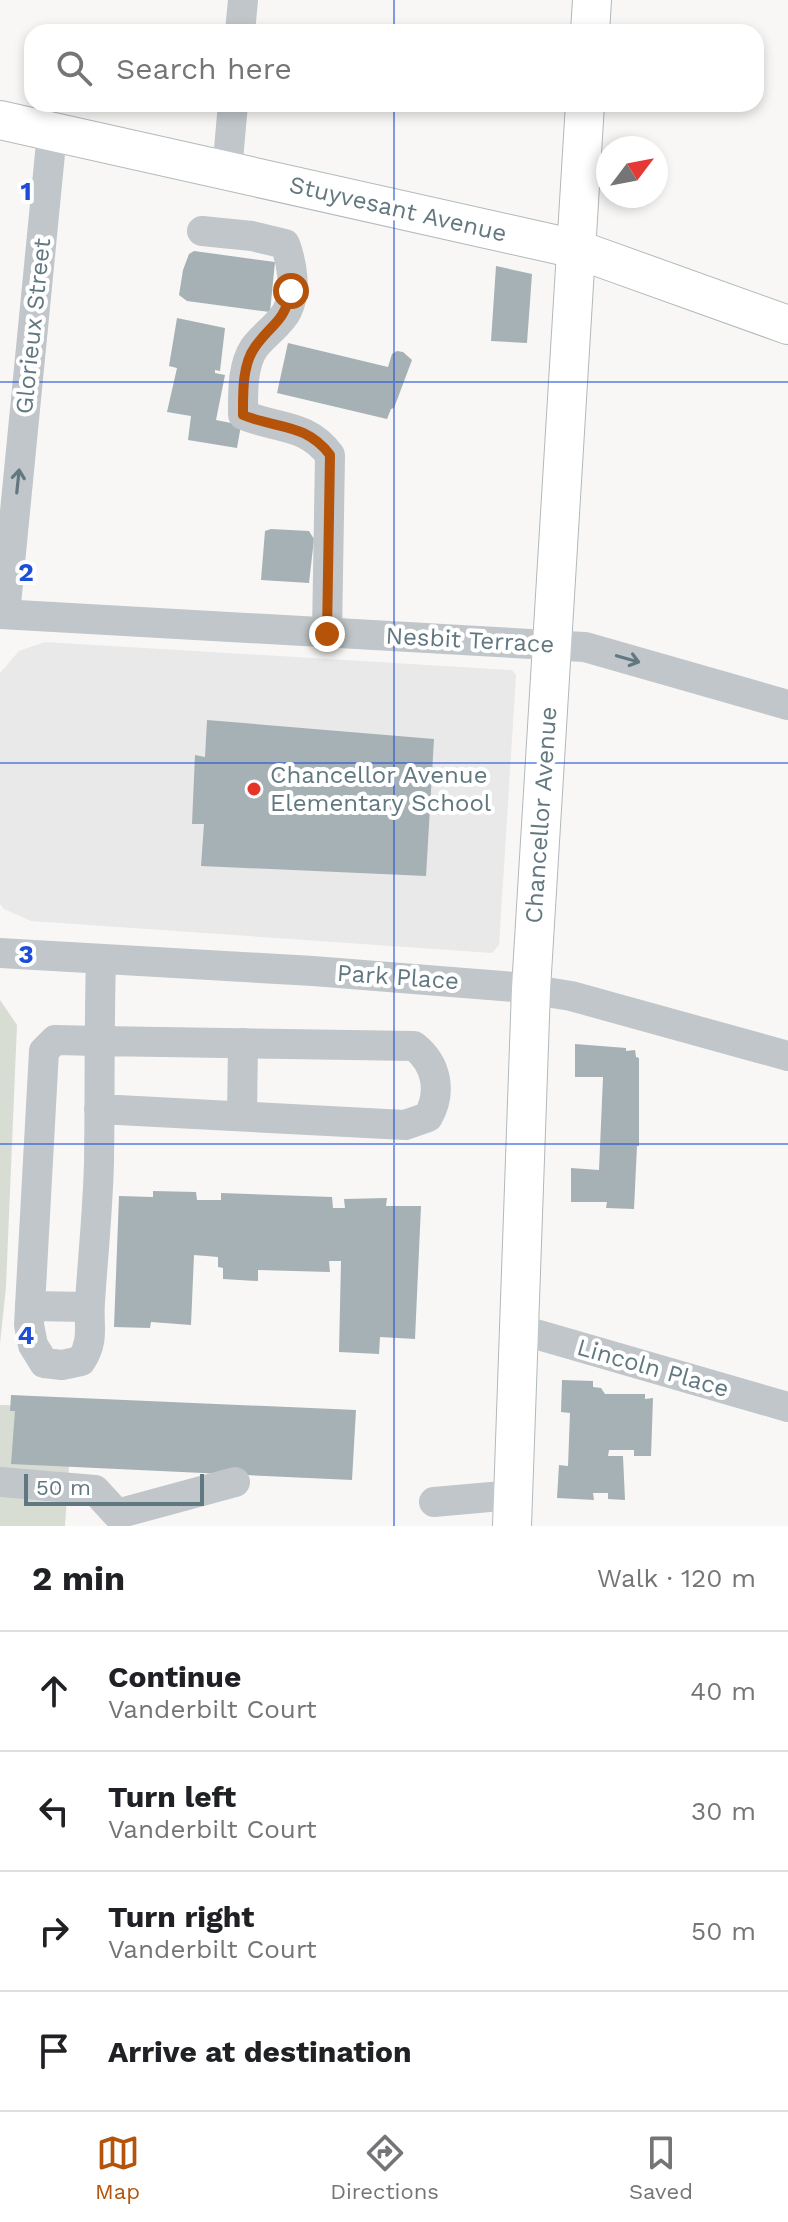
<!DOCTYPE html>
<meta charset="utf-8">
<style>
body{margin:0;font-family:"Work Sans",sans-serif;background:#f2f2f2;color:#202124}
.compass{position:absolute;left:596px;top:136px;width:72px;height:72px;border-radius:50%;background:#fff;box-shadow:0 4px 12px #0003;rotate:58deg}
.scale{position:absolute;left:24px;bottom:20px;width:180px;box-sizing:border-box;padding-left:8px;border:4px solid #627880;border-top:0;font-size:22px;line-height:28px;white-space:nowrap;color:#627880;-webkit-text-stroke:6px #fff;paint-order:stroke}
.stop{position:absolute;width:24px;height:24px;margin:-18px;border:6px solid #b45309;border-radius:50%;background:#fff}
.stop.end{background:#b45309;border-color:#fff;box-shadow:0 2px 8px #0008}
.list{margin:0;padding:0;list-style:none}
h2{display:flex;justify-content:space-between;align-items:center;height:104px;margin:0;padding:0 32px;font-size:34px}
h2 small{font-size:26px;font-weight:400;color:#757577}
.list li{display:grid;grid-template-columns:52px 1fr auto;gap:24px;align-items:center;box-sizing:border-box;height:120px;padding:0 32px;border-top:2px solid #e0e0e0}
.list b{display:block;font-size:30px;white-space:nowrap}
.list p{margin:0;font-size:26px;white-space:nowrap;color:#757577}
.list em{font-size:26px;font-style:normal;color:#757577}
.icon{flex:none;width:44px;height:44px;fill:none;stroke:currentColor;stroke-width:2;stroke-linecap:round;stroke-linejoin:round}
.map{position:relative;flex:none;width:788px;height:1526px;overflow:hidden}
.search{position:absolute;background:#fff;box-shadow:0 4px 12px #0003;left:24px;right:24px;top:24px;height:88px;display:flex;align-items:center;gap:20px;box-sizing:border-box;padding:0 28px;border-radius:24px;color:#757577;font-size:30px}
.sheet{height:584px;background:#fff}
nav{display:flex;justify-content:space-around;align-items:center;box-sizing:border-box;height:112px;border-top:2px solid #e0e0e0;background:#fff;font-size:22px;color:#757577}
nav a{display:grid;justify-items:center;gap:4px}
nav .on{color:#b45309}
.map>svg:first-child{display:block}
.built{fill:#e8e9e8}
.green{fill:#d8ddd4}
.building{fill:#a5b1b4}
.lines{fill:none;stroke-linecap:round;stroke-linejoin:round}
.major-casing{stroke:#b2b8bb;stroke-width:40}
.minor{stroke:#c0c6c9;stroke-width:30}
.major{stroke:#fff;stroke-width:38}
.oneway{stroke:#627880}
.route{stroke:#b45309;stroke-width:10}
.grid{fill:none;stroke:#1d4ed8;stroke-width:2;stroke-opacity:0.55}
.poi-dot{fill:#e63526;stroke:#fff;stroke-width:3}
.labels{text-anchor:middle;stroke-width:8;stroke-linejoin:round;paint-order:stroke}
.street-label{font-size:24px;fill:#627880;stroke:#fff}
.poi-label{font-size:24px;fill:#627880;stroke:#fff;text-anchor:start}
.grid-label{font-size:26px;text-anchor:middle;font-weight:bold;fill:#1d4ed8;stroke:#fff;stroke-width:8;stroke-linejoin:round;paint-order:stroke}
</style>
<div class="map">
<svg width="788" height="1526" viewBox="0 0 788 1526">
<rect width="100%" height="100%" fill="#f8f7f5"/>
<path class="built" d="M45,642L512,670L516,675L499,945L492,953L31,921L4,909L0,904V673L19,651Z"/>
<g class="green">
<path d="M0,1000L17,1025L6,1287L0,1344Z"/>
<path d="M0,1405L73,1406L65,1526H0Z"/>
</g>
<g class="building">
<path d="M194,251L275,262L270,312L187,301L179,295L183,270L189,254Z"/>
<path d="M496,266L532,274L527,343L491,341Z"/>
<path d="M177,318L225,328L220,371L215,370V373L225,375L216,420L241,425L237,448L188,440L191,416L167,412L177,368L169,366Z"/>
<path d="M288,343L388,367L392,354L397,351L403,352L412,360L394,408L391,409L387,419L277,393Z"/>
<path d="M271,529L309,531L314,539L309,583L261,580L265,531Z"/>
<path d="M207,720L434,739L426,876L201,866L204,824H192L195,755L205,757Z"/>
<path d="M575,1044L626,1048V1051L635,1050L636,1057L639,1058V1146H637L634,1209L606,1208L607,1202H571V1168L599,1170L603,1077H575Z"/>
<path d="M153,1191L196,1192L197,1200H221V1193L332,1197L333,1208H345L344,1199L387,1198L386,1206H421L415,1339L380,1337L379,1354L339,1352L341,1261H329L330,1272L258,1270V1281L223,1279V1268L218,1267V1257L194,1255L191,1325L151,1322L150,1328L114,1327L119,1196L153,1197Z"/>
<path d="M562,1380L593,1381V1387L601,1388L605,1394H645V1399L653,1398L651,1456H634V1450H609L608,1456H623L625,1500L608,1499V1493H593L594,1500L557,1498L559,1465L568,1466L570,1413L561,1412Z"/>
<path d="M11,1395L356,1410L352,1480L11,1464L15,1411H10Z"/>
</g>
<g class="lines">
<g class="major-casing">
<g id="major">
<path d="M590,32L592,0"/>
<path d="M0,120L576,249L788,325"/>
<path d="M512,1526L531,989L585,104"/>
</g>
</g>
<g class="minor">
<path d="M240,32L243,0"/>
<path d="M227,171L233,104"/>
<path d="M202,231L252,236L285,244C292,263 297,291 287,311C280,325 263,335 254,348C242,366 243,394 243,415C277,429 306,423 330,455L327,634"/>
<path d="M0,614L585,647L788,705"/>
<path d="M5,614L52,133"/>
<path d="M0,953L313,971L515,987L571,996L788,1056"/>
<path d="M99,1109L405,1125L428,1117C442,1092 437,1064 414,1046L99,1041L55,1040L44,1051L29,1325L33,1345L44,1363L62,1365L81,1361C95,1340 88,1325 90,1302C93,1255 98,1208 99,1161C100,1094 99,1027 101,959"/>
<path d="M242,1116L243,1043"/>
<path d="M30,1306L89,1307"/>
<path d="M518,1329L788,1407"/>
<path d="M0,1482L95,1490L117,1514L235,1482"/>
<path d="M434,1502L513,1495"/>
</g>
<use href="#major" class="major"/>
</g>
<defs><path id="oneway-shaft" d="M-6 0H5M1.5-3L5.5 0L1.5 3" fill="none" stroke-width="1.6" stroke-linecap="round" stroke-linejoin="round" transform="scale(2)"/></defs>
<g class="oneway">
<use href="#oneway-shaft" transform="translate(18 481) rotate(-84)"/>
<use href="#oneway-shaft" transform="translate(628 659) rotate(16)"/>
</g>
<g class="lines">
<path class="route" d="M291,291C284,323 272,323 255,347C242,365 243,394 243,415C277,429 306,423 330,455L327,634"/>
</g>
<path class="grid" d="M394,0V32M394,104V1526M0,382H788M0,763H788M0,1144H788"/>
<circle class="poi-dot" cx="254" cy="789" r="8"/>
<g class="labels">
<g class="street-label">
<text transform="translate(398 209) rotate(13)" y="8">Stuyvesant Avenue</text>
<text transform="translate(33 326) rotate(-84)" y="8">Glorieux Street</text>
<text transform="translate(470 640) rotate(3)" y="8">Nesbit Terrace</text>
<text transform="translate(541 815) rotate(-86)" y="8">Chancellor Avenue</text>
<text transform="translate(398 977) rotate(4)" y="8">Park Place</text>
<text transform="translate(653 1368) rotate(16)" y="8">Lincoln Place</text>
</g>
<g class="poi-label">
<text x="270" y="783">Chancellor Avenue<tspan x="270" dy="28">Elementary School</tspan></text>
</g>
</g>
<g class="grid-label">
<text x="26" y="200">1</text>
<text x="26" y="581">2</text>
<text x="26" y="963">3</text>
<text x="26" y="1344">4</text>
</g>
</svg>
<svg class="compass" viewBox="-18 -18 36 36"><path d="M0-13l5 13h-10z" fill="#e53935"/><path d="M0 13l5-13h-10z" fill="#757577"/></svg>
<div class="scale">50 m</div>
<div class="stop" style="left:291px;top:291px"></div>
<div class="stop end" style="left:327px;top:634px"></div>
<div class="search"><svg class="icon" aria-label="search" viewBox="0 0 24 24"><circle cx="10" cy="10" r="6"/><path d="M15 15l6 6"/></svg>Search here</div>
</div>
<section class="sheet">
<h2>2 min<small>Walk · 120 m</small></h2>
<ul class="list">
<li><svg class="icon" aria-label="ahead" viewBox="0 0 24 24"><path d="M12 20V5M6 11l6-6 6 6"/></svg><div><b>Continue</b><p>Vanderbilt Court</p></div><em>40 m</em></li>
<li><svg class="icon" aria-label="left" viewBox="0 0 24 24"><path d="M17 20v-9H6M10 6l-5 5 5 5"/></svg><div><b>Turn left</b><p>Vanderbilt Court</p></div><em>30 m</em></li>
<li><svg class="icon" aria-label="right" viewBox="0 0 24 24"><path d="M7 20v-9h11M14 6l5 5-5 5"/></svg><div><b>Turn right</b><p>Vanderbilt Court</p></div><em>50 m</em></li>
<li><svg class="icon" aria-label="arrive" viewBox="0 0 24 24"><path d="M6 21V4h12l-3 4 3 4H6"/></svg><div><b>Arrive at destination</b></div></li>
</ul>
</section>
<nav>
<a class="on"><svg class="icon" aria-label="map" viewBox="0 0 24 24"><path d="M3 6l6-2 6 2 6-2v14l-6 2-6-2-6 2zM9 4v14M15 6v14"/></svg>Map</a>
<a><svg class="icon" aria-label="directions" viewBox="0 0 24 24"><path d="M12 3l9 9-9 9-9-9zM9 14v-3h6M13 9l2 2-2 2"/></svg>Directions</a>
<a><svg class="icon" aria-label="saved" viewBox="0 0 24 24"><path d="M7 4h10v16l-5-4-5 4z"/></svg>Saved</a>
</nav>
